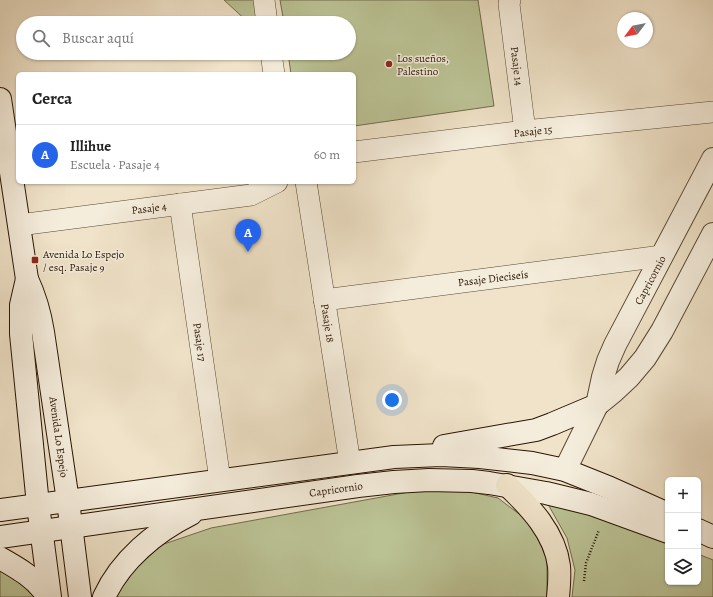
<!DOCTYPE html>
<html lang="es">
<meta charset="utf-8">
<style>
body{margin:0;font-family:Alegreya,serif;background:#f6f6f6;color:#222}
.controls{position:absolute;right:12px;bottom:12px;display:grid;overflow:hidden;border-radius:6px;box-shadow:0 1px 3px #0004}
.controls button{width:36px;height:36px;display:grid;place-items:center;padding:0;border:0;border-bottom:1px solid #e0e0e0;background:#fff;color:#222;font:20px sans-serif}
.compass{position:absolute;left:617px;top:12px;width:36px;height:36px;border-radius:50%;background:#fff;box-shadow:0 1px 3px #0004;rotate:238deg}
.you{position:absolute;left:392px;top:400px;width:14px;height:14px;margin:-10px;border:3px solid #fff;border-radius:50%;background:#1a73e8;box-shadow:0 0 0 6px #1a73e833}
.badge{display:grid;place-items:center;width:26px;height:26px;border-radius:50%;background:#2563eb;color:#fff;font-size:13px;font-weight:700}
.pin{position:absolute;translate:-50% -33px;filter:drop-shadow(0 1px 2px #0008)}
.pin::after{content:'';position:absolute;top:21px;width:14px;height:12px;background:inherit;clip-path:polygon(0 0,100% 0,50% 100%)}
.list{margin:0;padding:0;list-style:none}
h2{display:flex;justify-content:space-between;align-items:center;height:52px;margin:0;padding:0 16px;font-size:17px}
h2 small{font-size:13px;font-weight:400;color:#767676}
.list li{display:grid;grid-template-columns:26px 1fr auto;gap:12px;align-items:center;box-sizing:border-box;height:60px;padding:0 16px;border-top:1px solid #e0e0e0}
.list b{display:block;font-size:15px;white-space:nowrap}
.list p{margin:0;font-size:13px;white-space:nowrap;color:#767676}
.list em{font-size:13px;font-style:normal;color:#767676}
.icon{flex:none;width:22px;height:22px;fill:none;stroke:currentColor;stroke-width:2;stroke-linecap:round;stroke-linejoin:round}
.map{position:relative;flex:none;width:713px;height:597px;overflow:hidden}
.search{position:absolute;background:#fff;box-shadow:0 1px 3px #0004;left:16px;top:16px;width:340px;height:44px;display:flex;align-items:center;gap:10px;box-sizing:border-box;padding:0 14px;border-radius:22px;color:#767676;font-size:15px}
.panel{position:absolute;background:#fff;box-shadow:0 1px 3px #0004;left:16px;top:72px;width:340px;height:112px;border-radius:6px}
.map>svg:first-child{display:block}
.green{fill:#bbc395;stroke:#716c4c}
.lines{fill:none;stroke-linecap:round;stroke-linejoin:round}
.minor-casing{stroke:#594834;stroke-width:22}
.tertiary-casing{stroke:#594834;stroke-width:24}
.secondary-casing{stroke:#271403;stroke-width:24}
.primary-casing{stroke:#271403;stroke-width:24}
.path{stroke:#271403;stroke-width:2.5;stroke-dasharray:1 2;stroke-linecap:butt}
.minor{stroke:#f5eddc;stroke-width:21}
.tertiary{stroke:#f5eddc;stroke-width:22}
.secondary{stroke:#f5eddc;stroke-width:22}
.primary{stroke:#f0e3c9;stroke-width:22}
.poi-dot{fill:#8f2418;stroke:#f5eddc;stroke-width:1.5}
.labels{text-anchor:middle;stroke-width:3;stroke-linejoin:round;paint-order:stroke}
.poi-label{font-size:11px;fill:#271403;stroke:#f5eddc;text-anchor:start}
.street-label{font-size:11px;fill:#271403;stroke:#f5eddc}
</style>
<div class="map">
<svg width="713" height="597" viewBox="0 0 713 597">
<rect width="100%" height="100%" fill="#f0e3c9"/>
<filter id="stains"><feTurbulence type="fractalNoise" baseFrequency=".005" numOctaves="4"/><feColorMatrix values="0 0 0 0 .2 0 0 0 0 .09 0 0 0 0 .02 0 0 0 .5 -.17"/></filter>
<radialGradient id="worn" r=".72"><stop offset=".6" stop-color="#630" stop-opacity="0"/><stop offset="1" stop-color="#630" stop-opacity=".3"/></radialGradient>
<g class="green">
<path d="M224,0H255L258,23H249Z"/>
<path d="M280,0H478L494,106L354,126V74H291L288,53H349V23H284Z"/>
<path d="M454,488L498,498L527,520L538,538L547,559V597H115L120,584L161,545L211,528L409,492Z"/>
<path d="M551,500L668,543V582H698V554L713,560V597H572L575,570L567,538L549,506Z"/>
<path d="M0,567L12,573L34,597H0Z"/>
</g>
<g class="lines">
<g class="minor-casing">
<g id="minor">
<path d="M264,0L267,23"/>
<path d="M510,0L509,4L525,131"/>
<path d="M271,53L274,74"/>
<path d="M354,152L525,131L713,112"/>
<path d="M306,182L350,463"/>
<path d="M180,204L220,480"/>
<path d="M19,225L251,195L277,182"/>
<path d="M324,300L662,256"/>
</g>
</g>
<g class="tertiary-casing">
<g id="tertiary">
<path d="M597,405L613,392L629,377L645,358L662,331L713,234"/>
<path d="M565,470L597,405L603,377L608,361L615,345L713,159"/>
</g>
</g>
<g class="secondary-casing">
<g id="secondary">
<path d="M0,99L27,279C35,296 40,313 43,332L68,501L80,597"/>
<path d="M27,279L21,305V334L38,505L50,597"/>
<path d="M444,446L536,430L552,424L597,405"/>
<path d="M0,510L394,457L441,455L480,457L532,463L565,470L610,488L668,514"/>
<path d="M698,530L713,537"/>
<path d="M0,537L358,486L394,482L429,480L472,481L489,483L546,493L591,504L668,532"/>
<path d="M0,558C18,568 37,579 48,597"/>
<path d="M104,597C121,560 155,532 191,514"/>
</g>
</g>
<g class="primary-casing">
<path id="primary" d="M507,485C530,507 555,533 559,566C560,577 559,587 558,597"/>
</g>
<path class="path" d="M584,581L586,563L599,530"/>
<use href="#minor" class="minor"/>
<use href="#tertiary" class="tertiary"/>
<use href="#secondary" class="secondary"/>
<use href="#primary" class="primary"/>
</g>
<g class="poi-dot">
<circle cx="389" cy="64" r="4"/>
<rect x="31" y="256" width="8" height="8" rx="2"/>
</g>
<g class="labels">
<g class="poi-label">
<text x="397" y="62">Los sueños,<tspan x="397" dy="13">Palestino</tspan></text>
<text x="43" y="258">Avenida Lo Espejo<tspan x="43" dy="13">/ esq. Pasaje 9</tspan></text>
</g>
<g class="street-label">
<text transform="translate(517 66) rotate(83)" y="4">Pasaje 14</text>
<text transform="translate(533 131) rotate(-6)" y="4">Pasaje 15</text>
<text transform="translate(149 208) rotate(-7)" y="4">Pasaje 4</text>
<text transform="translate(493 278) rotate(-7)" y="4">Pasaje Dieciseís</text>
<text transform="translate(650 280) rotate(-62)" y="4">Capricornio</text>
<text transform="translate(328 323) rotate(81)" y="4">Pasaje 18</text>
<text transform="translate(200 342) rotate(82)" y="4">Pasaje 17</text>
<text transform="translate(59 437) rotate(82)" y="4">Avenida Lo Espejo</text>
<text transform="translate(336 489) rotate(-8)" y="4">Capricornio</text>
</g>
</g>
<rect width="100%" height="100%" filter="url(#stains)"/>
<rect width="100%" height="100%" fill="url(#worn)"/>
</svg>
<div class="controls">
<button>+</button>
<button>−</button>
<button><svg class="icon" aria-label="layers" viewBox="0 0 24 24"><path d="M12 4l9 5-9 5-9-5zM3 14l9 5 9-5"/></svg></button>
</div>
<svg class="compass" viewBox="-18 -18 36 36"><path d="M0-13l5 13h-10z" fill="#e53935"/><path d="M0 13l5-13h-10z" fill="#767676"/></svg>
<div class="you"></div>
<div class="pin badge" style="left:248px;top:252px">A</div>
<div class="search"><svg class="icon" aria-label="search" viewBox="0 0 24 24"><circle cx="10" cy="10" r="6"/><path d="M15 15l6 6"/></svg>Buscar aquí</div>
<section class="panel">
<h2>Cerca<small></small></h2>
<ul class="list">
<li><span class="badge">A</span><div><b>Illihue</b><p>Escuela · Pasaje 4</p></div><em>60 m</em></li>
</ul>
</section>
</div>
